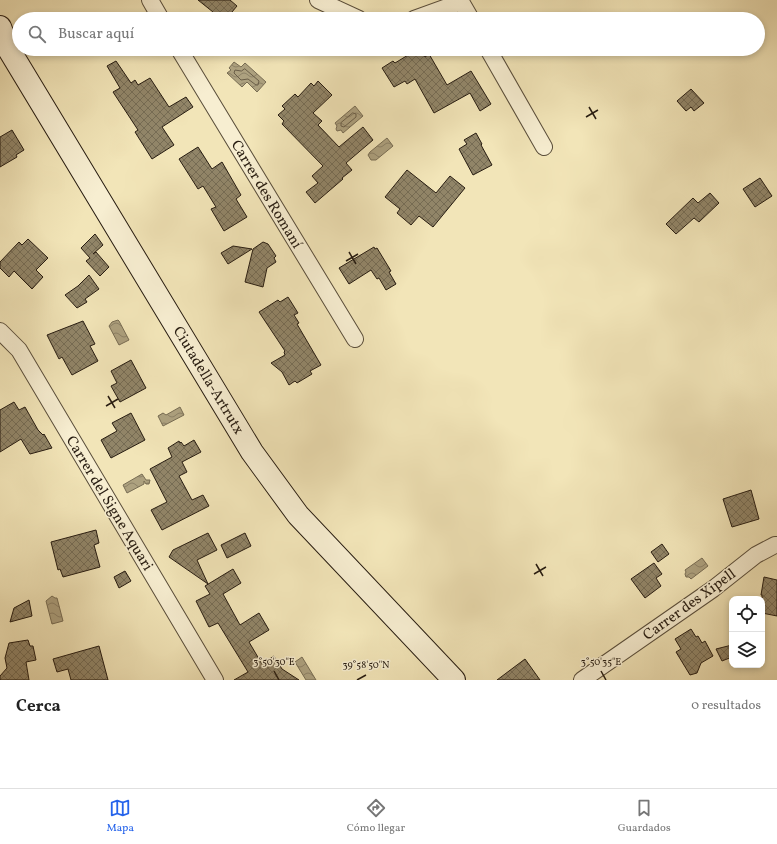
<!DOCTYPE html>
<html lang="es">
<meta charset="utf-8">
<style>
body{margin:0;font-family:Vollkorn,serif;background:#f6f6f6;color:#222}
.controls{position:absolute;right:12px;bottom:12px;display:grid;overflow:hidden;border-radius:8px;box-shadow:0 2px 6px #0003}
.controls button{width:36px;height:36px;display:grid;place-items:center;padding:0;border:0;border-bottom:1px solid #e0e0e0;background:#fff;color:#222;font:20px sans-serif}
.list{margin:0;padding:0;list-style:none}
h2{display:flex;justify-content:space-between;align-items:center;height:52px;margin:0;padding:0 16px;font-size:17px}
h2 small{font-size:13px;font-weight:400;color:#767676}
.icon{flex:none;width:22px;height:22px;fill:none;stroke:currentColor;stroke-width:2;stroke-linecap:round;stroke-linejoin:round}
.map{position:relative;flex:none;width:777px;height:680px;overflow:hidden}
.search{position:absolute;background:#fff;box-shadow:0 2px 6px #0003;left:12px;right:12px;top:12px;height:44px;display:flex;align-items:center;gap:10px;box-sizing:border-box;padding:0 14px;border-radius:22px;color:#767676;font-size:15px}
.sheet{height:108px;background:#fff}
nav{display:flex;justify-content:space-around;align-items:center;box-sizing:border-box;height:56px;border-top:1px solid #e0e0e0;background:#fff;font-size:11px;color:#767676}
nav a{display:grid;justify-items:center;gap:2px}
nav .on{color:#2563eb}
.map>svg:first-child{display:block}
.water{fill:url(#water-waves);stroke:#776c53}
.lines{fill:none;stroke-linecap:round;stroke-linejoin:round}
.shore{stroke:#6a5e48;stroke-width:1}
.building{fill:url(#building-cross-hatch);stroke:#271c11}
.street-casing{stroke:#5a4e3b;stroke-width:18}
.secondary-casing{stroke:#271c11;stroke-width:24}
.street{stroke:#f7eed1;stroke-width:16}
.secondary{stroke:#f7eed1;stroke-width:22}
.ticks{fill:none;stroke:#271c11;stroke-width:1.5}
.labels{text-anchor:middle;stroke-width:3;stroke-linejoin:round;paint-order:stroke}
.street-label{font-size:15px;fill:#271c11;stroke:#f7eed1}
.ticks-label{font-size:10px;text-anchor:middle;fill:#271c11;stroke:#f7eed1;stroke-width:3;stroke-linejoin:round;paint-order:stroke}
</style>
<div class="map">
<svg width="777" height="680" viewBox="0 0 777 680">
<defs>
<pattern id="water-waves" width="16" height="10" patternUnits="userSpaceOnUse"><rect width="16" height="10" fill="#ada17f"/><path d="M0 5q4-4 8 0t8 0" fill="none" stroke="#8d8267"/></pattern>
<pattern id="building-cross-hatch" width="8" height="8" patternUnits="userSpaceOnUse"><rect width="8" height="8" fill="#918568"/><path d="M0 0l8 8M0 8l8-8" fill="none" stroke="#766c54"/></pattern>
</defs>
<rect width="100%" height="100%" fill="#f2e5b8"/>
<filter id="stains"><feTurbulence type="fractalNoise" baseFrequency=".005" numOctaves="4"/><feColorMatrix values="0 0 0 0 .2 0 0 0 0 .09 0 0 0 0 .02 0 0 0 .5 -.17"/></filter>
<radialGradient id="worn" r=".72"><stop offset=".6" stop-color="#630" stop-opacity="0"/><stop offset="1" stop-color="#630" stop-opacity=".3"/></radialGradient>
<g class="water">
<path d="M234,62L241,67L245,63L266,82L257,92L247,82L242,87L227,73L231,70L229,68Z"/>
<path d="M355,106L363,116L343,133L341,130L337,131L336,129L337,126L335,123Z"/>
<path d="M387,138L393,146L376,160H371L368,155L370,152Z"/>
<path d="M118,320L119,321L129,340L119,345L109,326L112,322Z"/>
<path d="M180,407L184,415L163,426L158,416L163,413L166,415Z"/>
<path d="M142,474L146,480H150L149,484H146L144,481V484L127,493L123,485Z"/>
<path d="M702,558L708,566L691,579L689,577H686L685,574L686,572L685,570Z"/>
<path d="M52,596L55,598H57L63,621L52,624L46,601Z"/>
<path d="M302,657L316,680H306L295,662Z"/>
</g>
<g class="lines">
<g class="shore">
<path d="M245,69L259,81L258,85H256L248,79L241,80L234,73L235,70L241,71Z"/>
<path d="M353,113L356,114V117L344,127L341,126V123Z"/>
</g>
</g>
<g class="building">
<path d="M198,0H230L237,6L232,12L240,19H207L213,12Z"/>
<path d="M418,49H421L425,57L429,54L447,85L471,71L491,104L480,111L470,93L434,113L415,79L407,84L405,81L394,87L382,68L393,61L395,63Z"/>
<path d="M116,61L131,83L135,80L138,85L150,78L169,107L186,97L193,107L162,127L174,145L152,159L135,132L138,130L113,92L120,88L107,66Z"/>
<path d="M318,81L332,95L313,113L322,121L318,125L339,147L363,127L373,140L346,163L352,170L342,178L343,179L315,203L306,192L318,183L312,176L323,166L282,124L284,121L278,115L285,109L282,106L295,94L298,97L311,83L314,86Z"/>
<path d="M691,89L704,103L694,111L691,107L686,111L677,101Z"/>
<path d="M12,130L24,150L16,155L17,157L0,167V137Z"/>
<path d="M476,133L482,144L481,145L492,165L473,175L459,149L467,144L464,140Z"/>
<path d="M198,147L212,169L222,162L241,195L236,199L247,217L224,231L211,209L216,207L203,186L198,189L179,159Z"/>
<path d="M407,170L436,193L450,176L465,188L433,227L419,216L411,225L397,213L400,209L385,197Z"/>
<path d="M760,178L772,196L755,207L743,189Z"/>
<path d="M710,193L719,203L699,222L694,218L676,234L666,224L693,198L698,203Z"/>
<path d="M95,234L103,245L93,254L96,252L109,267L100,276L86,261L90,258L81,248Z"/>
<path d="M28,239L48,258L36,270L43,277L32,289L14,271L9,277L0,268V262L19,242L22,245Z"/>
<path d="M263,242L268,244L276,256L274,258L276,262L267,268L263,287L245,282L253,249Z"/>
<path d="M233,246L252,249L228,264L221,253Z"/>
<path d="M374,247L375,249L377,248L391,271L389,272L396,284L386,290L379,278L377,279L371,270L349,284L339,268Z"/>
<path d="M89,275L99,289L85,299L87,302L77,308L65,295L78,286Z"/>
<path d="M288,297L298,313L294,315L299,323L297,324L321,365L310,371L312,374L297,383L295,381L289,385L282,372L271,363L285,355L284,352L285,351L259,312L278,300L280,302Z"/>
<path d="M83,321L95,344L90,346L98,361L72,375L62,357L59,359L47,335Z"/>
<path d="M131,360L146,388L120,402L111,386L117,383L111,371Z"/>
<path d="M14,402L19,410L25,407L38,430L43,435L44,434L52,448L30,454L21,439L0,452V410Z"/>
<path d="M131,413L145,440L111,458L101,440L117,431L112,423Z"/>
<path d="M194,440L201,452L182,462L187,472L179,476L192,500L203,495L209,506L162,530L151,510L167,502L150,469L172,457L168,448L179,441L180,443L181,442L184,446Z"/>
<path d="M751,490L759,519L732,527L723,499Z"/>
<path d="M96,530L99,543L94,545L100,567L63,577L60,569L58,570L51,542Z"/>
<path d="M208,533L217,550L197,560L208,584L169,557L173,550Z"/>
<path d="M245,533L251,546L227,558L221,545Z"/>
<path d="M662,544L669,554L658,562L651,552Z"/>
<path d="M654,563L662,574L656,578L661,586L645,598L631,579Z"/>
<path d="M233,569L241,583L223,594L240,625L259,613L269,630L249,642L262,664L274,656L282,669L299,680H234L248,672L218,623L209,627L196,601L210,594L205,586Z"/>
<path d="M125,571L131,581L119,588L114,577Z"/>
<path d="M764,577L777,580V616L762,613V595H761Z"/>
<path d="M29,600L32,616L10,622L14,608Z"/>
<path d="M691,629L696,637L698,636L702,643L705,641L713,656L701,663L697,673L690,675L676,652L681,649L675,639Z"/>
<path d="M28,640L30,646H33L36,660L26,662L29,680H0V676L7,668L5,658L9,643Z"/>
<path d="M732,645V657L722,661L716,649Z"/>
<path d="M99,646L108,680H71L68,669L57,672L53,659Z"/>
<path d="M525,659L540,680H497Z"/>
</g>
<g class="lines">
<g class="street-casing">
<g id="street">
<path d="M150,0L161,19"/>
<path d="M318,0L359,19"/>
<path d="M460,0L471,19"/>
<path d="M414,19L461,2"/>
<path d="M179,49L355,339"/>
<path d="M488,49L544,147"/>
<path d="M0,331L19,350L215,680"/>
<path d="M582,680L713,589L756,555L775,545H777"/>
</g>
</g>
<g class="secondary-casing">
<path id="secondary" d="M0,27L8,48L252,452L298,515L454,680"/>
</g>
<use href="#street" class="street"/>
<use href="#secondary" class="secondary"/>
</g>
<path class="ticks" d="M589,107L596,119M586,117L598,110M349,252L356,264M346,261L358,254M108,396L115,408M106,406L118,399M536,564L543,576M534,574L546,567M274,671L279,680M601,671L606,680M357,680L366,675"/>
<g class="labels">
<g class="street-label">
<text transform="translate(267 194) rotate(59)" y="5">Carrer des Romaní</text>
<text transform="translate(209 380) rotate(59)" y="5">Ciutadella-Artrutx</text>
<text transform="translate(110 503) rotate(59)" y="5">Carrer del Signe Aquari</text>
<text transform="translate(689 604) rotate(-36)" y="5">Carrer des Xipell</text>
</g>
</g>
<g class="ticks-label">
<text x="274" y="665">3°50'30"E</text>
<text x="601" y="665">3°50'35"E</text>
<text x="366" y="668">39°58'50"N</text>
</g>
<rect width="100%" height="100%" filter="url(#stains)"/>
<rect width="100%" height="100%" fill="url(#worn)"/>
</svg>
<div class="controls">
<button><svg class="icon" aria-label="locate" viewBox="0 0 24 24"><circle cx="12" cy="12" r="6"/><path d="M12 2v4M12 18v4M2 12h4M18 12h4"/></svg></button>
<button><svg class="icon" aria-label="layers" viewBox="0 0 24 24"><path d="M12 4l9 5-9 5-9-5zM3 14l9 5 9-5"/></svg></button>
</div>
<div class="search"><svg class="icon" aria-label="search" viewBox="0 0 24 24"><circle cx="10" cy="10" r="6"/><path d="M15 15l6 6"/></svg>Buscar aquí</div>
</div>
<section class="sheet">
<h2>Cerca<small>0 resultados</small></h2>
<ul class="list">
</ul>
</section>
<nav>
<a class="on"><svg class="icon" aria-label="map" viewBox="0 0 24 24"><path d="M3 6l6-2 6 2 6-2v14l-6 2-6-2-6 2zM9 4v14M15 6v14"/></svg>Mapa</a>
<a><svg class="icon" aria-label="directions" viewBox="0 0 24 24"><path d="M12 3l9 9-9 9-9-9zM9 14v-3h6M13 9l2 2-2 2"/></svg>Cómo llegar</a>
<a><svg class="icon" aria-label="saved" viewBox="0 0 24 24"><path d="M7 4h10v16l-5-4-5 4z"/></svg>Guardados</a>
</nav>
